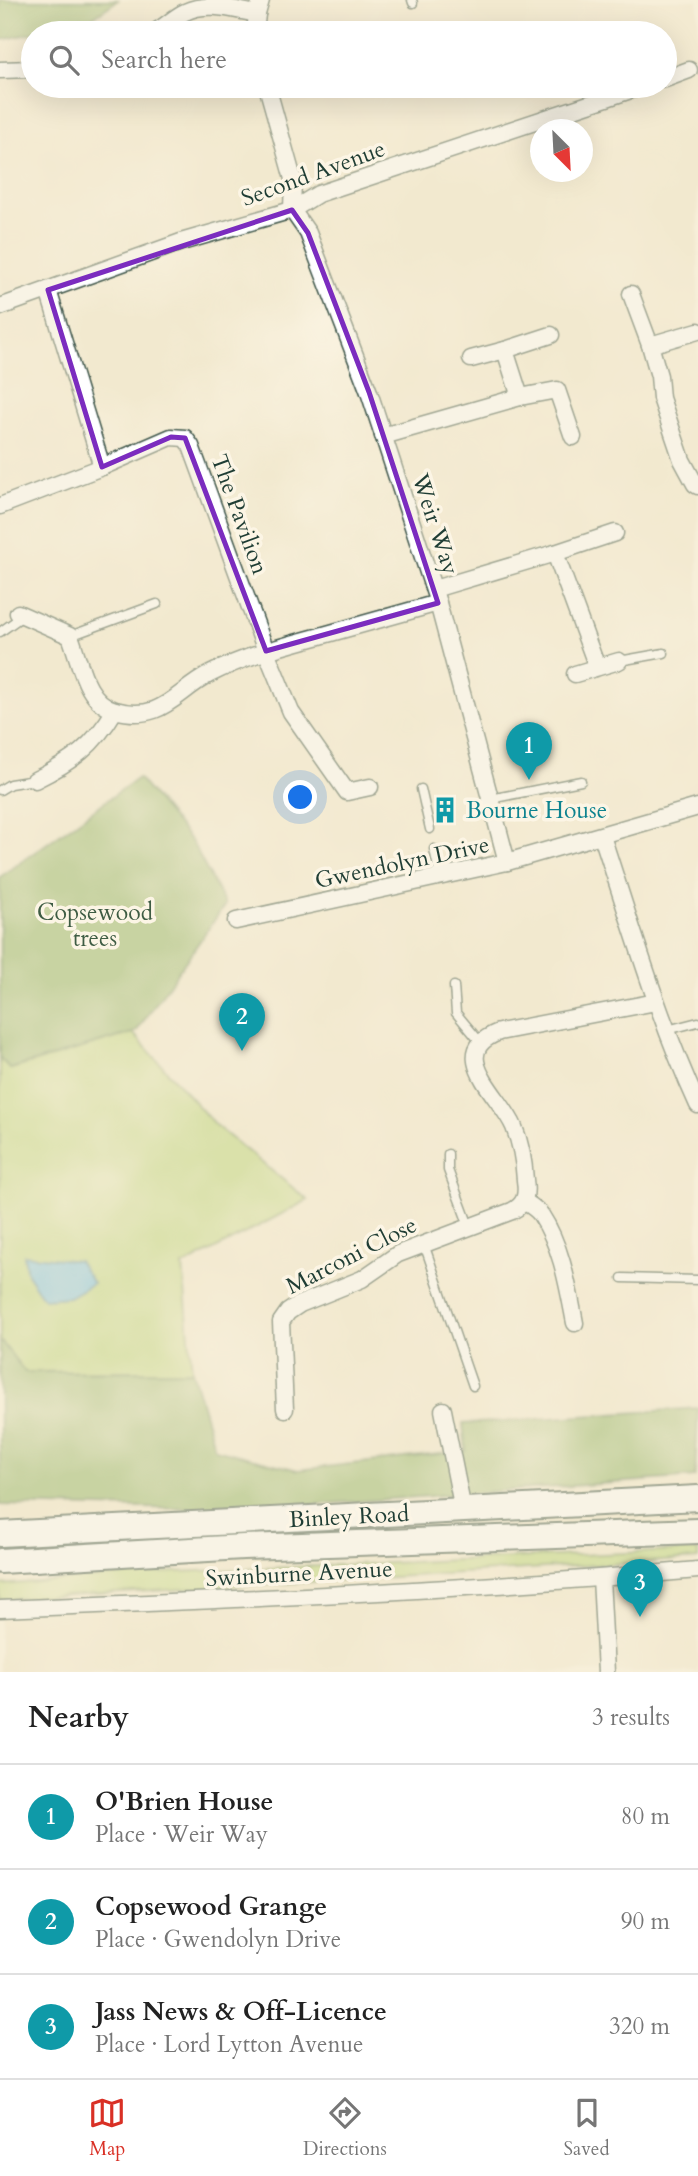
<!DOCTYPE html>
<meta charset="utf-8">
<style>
body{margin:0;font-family:Cardo,serif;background:#f2f2f2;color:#222}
.compass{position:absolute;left:530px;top:119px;width:63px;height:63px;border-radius:50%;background:#fff;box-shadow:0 7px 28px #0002;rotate:156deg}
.you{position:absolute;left:301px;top:798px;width:24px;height:24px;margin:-18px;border:5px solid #fff;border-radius:50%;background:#1a73e8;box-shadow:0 0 0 10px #1a73e833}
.badge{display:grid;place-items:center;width:46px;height:46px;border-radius:50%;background:#d93025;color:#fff;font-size:23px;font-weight:700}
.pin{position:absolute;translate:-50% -58px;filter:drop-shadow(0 2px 4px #0008)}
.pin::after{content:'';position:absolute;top:37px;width:24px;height:21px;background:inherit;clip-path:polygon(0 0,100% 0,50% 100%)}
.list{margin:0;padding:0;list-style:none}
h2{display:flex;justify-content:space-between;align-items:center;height:91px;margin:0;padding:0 28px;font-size:30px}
h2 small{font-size:23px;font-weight:400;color:#767676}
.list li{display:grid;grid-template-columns:46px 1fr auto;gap:21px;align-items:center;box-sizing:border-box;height:105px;padding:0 28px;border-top:2px solid #e0e0e0}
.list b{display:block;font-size:26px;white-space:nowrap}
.list p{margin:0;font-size:23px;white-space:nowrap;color:#767676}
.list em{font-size:23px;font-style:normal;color:#767676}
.icon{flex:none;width:38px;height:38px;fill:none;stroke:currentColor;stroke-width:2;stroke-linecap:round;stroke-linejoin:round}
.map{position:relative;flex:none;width:698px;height:1672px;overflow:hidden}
.search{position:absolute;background:#fff;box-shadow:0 7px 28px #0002;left:21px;right:21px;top:21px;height:77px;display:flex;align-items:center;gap:18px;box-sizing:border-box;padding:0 24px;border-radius:38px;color:#767676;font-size:26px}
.sheet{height:406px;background:#fff}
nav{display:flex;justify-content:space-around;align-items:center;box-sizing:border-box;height:98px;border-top:2px solid #e0e0e0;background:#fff;font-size:19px;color:#767676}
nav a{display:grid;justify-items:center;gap:4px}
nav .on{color:#d93025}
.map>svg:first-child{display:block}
.green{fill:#bcd77d;stroke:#6e8a58;stroke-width:2}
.forest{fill:#95b86c;stroke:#5a7a50;stroke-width:2}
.water{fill:#6dbfe8;stroke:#467e8e;stroke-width:2}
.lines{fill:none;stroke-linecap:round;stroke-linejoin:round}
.service-casing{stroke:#3f574b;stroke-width:11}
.minor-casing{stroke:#3f574b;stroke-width:19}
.primary-casing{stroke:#3f574b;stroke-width:28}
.service{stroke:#fff;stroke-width:8}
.minor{stroke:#fff;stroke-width:16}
.primary{stroke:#fff;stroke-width:24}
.marked{fill:none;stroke:#7b2cbf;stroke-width:5;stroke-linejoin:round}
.labels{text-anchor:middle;stroke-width:7;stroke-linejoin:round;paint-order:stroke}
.street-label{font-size:23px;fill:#1f3d34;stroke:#fcf5e5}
.culture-label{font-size:23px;fill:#0d838f;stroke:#fcf5e5;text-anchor:start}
.park-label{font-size:23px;fill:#3e5c43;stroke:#fcf5e5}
</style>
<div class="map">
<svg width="698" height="1672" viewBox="0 0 698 1672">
<rect width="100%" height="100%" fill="#fcf5e5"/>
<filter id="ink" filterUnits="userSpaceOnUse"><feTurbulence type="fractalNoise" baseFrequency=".0143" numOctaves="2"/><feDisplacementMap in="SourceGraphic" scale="14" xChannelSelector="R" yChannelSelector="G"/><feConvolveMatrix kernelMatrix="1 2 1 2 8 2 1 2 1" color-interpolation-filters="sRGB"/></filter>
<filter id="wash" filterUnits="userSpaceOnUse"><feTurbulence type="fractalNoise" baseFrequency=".00686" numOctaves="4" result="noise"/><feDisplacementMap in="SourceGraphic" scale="28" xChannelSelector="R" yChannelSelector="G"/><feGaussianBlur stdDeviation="1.57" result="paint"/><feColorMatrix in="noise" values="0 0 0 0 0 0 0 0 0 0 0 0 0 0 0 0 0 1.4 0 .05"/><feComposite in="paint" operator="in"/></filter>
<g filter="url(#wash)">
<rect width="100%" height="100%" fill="#f2e9cf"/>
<g class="green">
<path d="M133,1033L215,1125L308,1200L183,1266L192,1371L25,1372L0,1340V1058L11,1069Z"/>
<path d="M698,1550V1559L0,1600V1585L152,1573Z"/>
</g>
<g class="forest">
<path d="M0,0H118L86,22L0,40Z"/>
<path d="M138,778L192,842L225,905L136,1032L10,1069L0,1058V877Z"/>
<path d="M0,1340L25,1372L192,1371L215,1449L298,1470L466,1451L463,1424L698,1408L695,1477L238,1510L0,1505Z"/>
</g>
<path class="water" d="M24,1255L78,1261L93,1283L69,1297L44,1299L27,1274Z"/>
</g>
<g filter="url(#ink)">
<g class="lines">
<g class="service-casing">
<g id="service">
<path d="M412,0L413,3"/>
<path d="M0,632L24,615"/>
<path d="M70,636L157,604"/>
<path d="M619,661L664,653"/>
<path d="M421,789L430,829"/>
<path d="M0,790L10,784L35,780"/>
<path d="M490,799L581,781"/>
<path d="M434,849L440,877"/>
<path d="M454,986L456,1013L481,1043"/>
<path d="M667,1030L698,1022"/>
<path d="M448,1154V1170L469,1226"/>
<path d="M424,1244L473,1386"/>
<path d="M622,1278L698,1280"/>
</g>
</g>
<g class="minor-casing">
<g id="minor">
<path d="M153,33C165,27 174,17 185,12C207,1 234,10 257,14"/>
<path d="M255,33L257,14L261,0"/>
<path d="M0,70L33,69"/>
<path d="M665,79L689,70"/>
<path d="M267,86L293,179L292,210"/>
<path d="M292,210L308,233L369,392L438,603L507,862"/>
<path d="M48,290L102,467L171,437L185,438L191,446L266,651L291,712L347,792L370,787"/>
<path d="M631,294L650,345"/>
<path d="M0,307L181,242L292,210L318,194L643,86"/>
<path d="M698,331L650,345L659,376L661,398L682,460L695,484L698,486"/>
<path d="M551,335L505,350L520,397L557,390L573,437"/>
<path d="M471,359L505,350"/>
<path d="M383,436L520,397"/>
<path d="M0,506L102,467"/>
<path d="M555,553L597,667"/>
<path d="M434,589L555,553L615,533"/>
<path d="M18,613L70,636C80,661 85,702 115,710C162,723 175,692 210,674C245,656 283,646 320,636C360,625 399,614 438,603"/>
<path d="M575,674L619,661"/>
<path d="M35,780C72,762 94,746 115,710"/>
<path d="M602,836C632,927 658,1018 698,1105"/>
<path d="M236,921L507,862L698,807"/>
<path d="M524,1201C530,1205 538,1210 541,1215C562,1247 568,1287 575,1323"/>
<path d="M285,1409L281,1322L288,1312L300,1304L362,1279L398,1254L512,1211C526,1204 527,1194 525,1180C524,1162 521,1144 514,1127C502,1097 444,1053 499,1032L656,1002"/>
<path d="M443,1410L463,1510"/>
<path d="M601,1578L606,1672"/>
<path d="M0,1609C233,1600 466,1590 698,1570"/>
</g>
</g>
<g class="primary-casing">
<g id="primary">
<path d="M0,1534L698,1498"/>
<path d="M0,1561L243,1547L698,1531"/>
</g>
</g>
<use href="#service" class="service"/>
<use href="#minor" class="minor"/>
<use href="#primary" class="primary"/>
</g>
</g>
<path d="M0 0H698V1672H0ZM292,210L308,233L369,392L438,603L266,651L185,438L171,437L102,467L48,290Z" fill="#f2e9cf" fill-opacity=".55" fill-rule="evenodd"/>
<path class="marked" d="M292,210L308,233L369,392L438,603L266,651L185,438L171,437L102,467L48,290Z"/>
<defs>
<g id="building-bare" transform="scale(2.1)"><path d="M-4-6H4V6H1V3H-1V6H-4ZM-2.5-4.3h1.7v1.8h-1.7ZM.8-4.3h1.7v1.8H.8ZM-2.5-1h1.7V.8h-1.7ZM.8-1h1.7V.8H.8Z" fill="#0f9aa8" stroke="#fcf5e5" stroke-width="2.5" paint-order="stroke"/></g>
</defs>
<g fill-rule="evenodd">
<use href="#building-bare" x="445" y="810"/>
</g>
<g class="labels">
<g class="street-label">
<text transform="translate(313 173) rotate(-20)" y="8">Second Avenue</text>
<text transform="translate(240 514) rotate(70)" y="8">The Pavilion</text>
<text transform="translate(436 524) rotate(72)" y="8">Weir Way</text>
<text transform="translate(402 862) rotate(-12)" y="8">Gwendolyn Drive</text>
<text transform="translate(351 1255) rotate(-27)" y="8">Marconi Close</text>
<text transform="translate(349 1516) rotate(-3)" y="8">Binley Road</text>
<text transform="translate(299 1573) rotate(-3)" y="8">Swinburne Avenue</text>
</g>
<g class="culture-label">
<text x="466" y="818">Bourne House</text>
</g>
<g class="park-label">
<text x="95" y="920">Copsewood<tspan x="95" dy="26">trees</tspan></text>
</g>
</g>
</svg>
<svg class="compass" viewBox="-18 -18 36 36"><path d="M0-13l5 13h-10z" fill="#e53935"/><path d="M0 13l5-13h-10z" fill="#767676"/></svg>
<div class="you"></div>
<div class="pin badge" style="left:529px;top:780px;background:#0f9aa8">1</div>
<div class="pin badge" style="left:242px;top:1051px;background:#0f9aa8">2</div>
<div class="pin badge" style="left:640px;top:1617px;background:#0f9aa8">3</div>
<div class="search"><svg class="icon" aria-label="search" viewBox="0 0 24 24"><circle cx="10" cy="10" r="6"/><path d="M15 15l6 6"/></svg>Search here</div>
</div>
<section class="sheet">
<h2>Nearby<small>3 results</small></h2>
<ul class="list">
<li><span class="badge" style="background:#0f9aa8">1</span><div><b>O'Brien House</b><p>Place · Weir Way</p></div><em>80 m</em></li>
<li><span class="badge" style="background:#0f9aa8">2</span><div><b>Copsewood Grange</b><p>Place · Gwendolyn Drive</p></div><em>90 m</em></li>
<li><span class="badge" style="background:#0f9aa8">3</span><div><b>Jass News &amp; Off-Licence</b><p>Place · Lord Lytton Avenue</p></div><em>320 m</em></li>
</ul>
</section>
<nav>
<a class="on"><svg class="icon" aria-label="map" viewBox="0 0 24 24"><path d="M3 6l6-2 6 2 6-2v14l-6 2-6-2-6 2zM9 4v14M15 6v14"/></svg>Map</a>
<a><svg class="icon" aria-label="directions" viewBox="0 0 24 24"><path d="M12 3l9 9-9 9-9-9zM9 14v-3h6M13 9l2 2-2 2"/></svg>Directions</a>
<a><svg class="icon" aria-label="saved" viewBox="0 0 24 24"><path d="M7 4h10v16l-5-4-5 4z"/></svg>Saved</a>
</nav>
